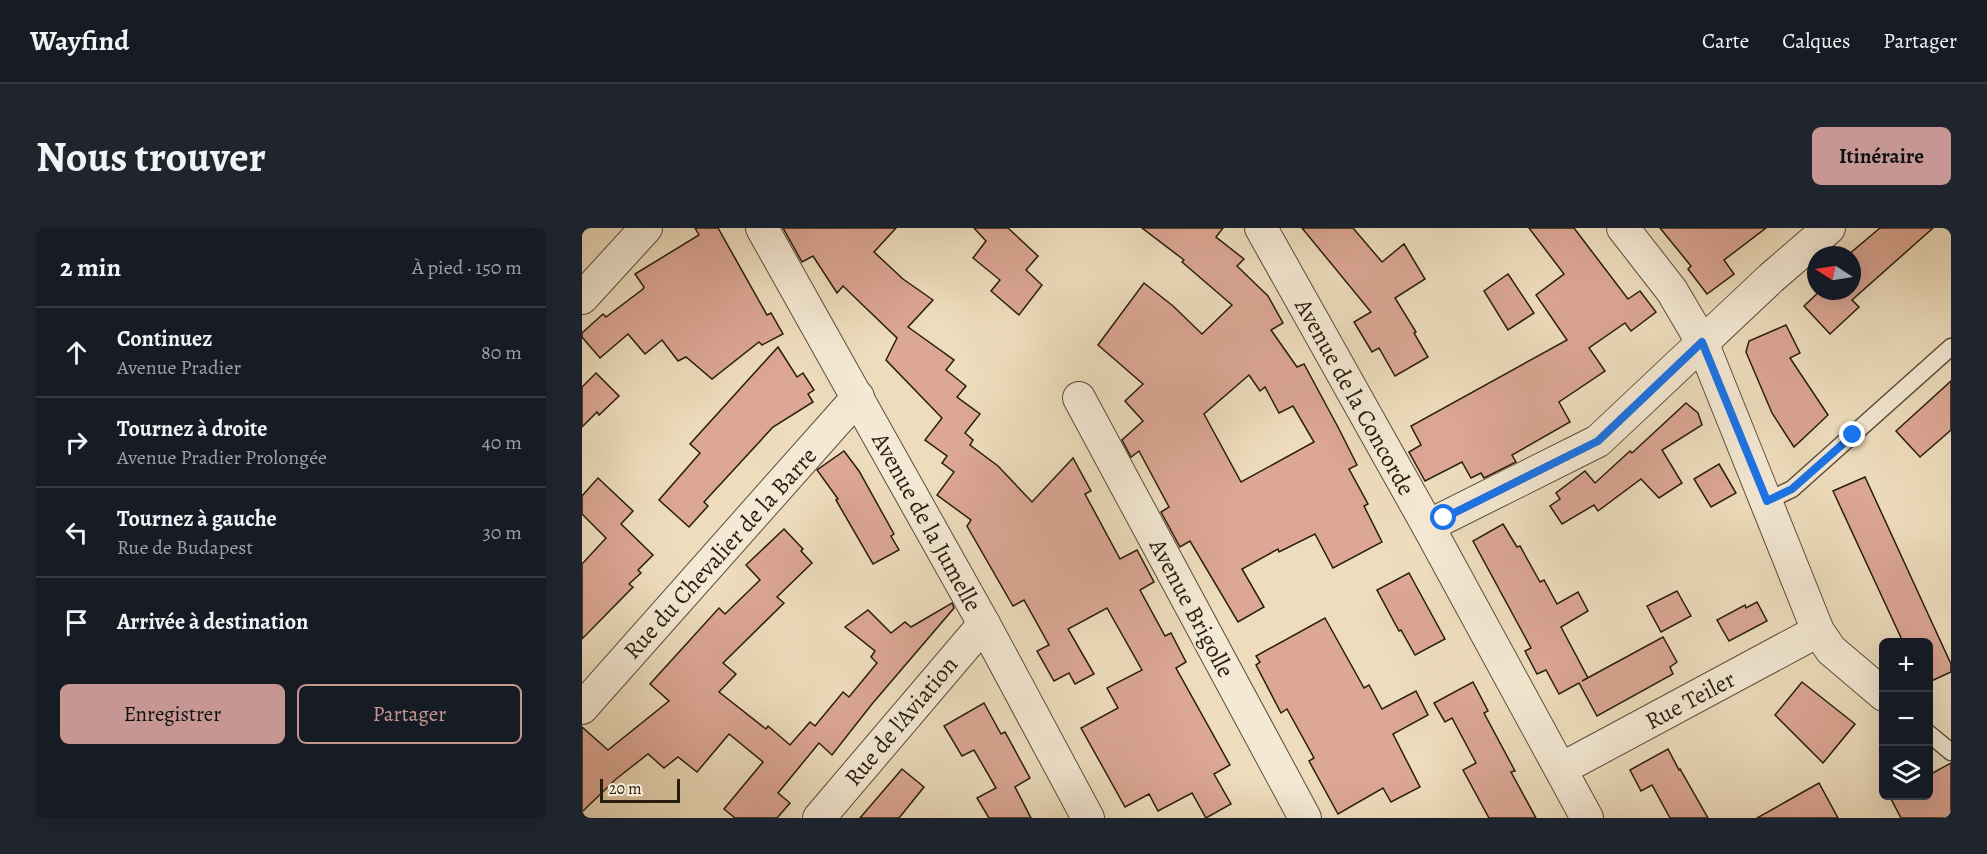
<!DOCTYPE html>
<html lang="fr">
<meta charset="utf-8">
<style>
body{margin:0;font-family:Alegreya,serif;background:#20242c;color:#f1f3f6}
.controls{position:absolute;right:18px;bottom:18px;display:grid;overflow:hidden;border-radius:9px;box-shadow:0 6px 24px #0002}
.controls button{width:54px;height:54px;display:grid;place-items:center;padding:0;border:0;border-bottom:2px solid #363941;background:#171b24;color:#f1f3f6;font:30px sans-serif}
.compass{position:absolute;left:1225px;top:18px;width:54px;height:54px;border-radius:50%;background:#171b24;box-shadow:0 6px 24px #0002;rotate:282deg}
.scale{position:absolute;left:18px;bottom:15px;width:80px;box-sizing:border-box;padding-left:6px;border:3px solid #281d0e;border-top:0;font-size:16px;line-height:21px;white-space:nowrap;color:#281d0e;-webkit-text-stroke:4px #f4e9d4;paint-order:stroke}
.stop{position:absolute;width:18px;height:18px;margin:-14px;border:4px solid #1a73e8;border-radius:50%;background:#fff}
.stop.end{background:#1a73e8;border-color:#fff;box-shadow:0 2px 6px #0008}
.list{margin:0;padding:0;list-style:none}
h2{display:flex;justify-content:space-between;align-items:center;height:78px;margin:0;padding:0 24px;font-size:26px}
h2 small{font-size:20px;font-weight:400;color:#9ea1a6}
.list li{display:grid;grid-template-columns:39px 1fr auto;gap:18px;align-items:center;box-sizing:border-box;height:90px;padding:0 24px;border-top:2px solid #363941}
.list b{display:block;font-size:22px;white-space:nowrap}
.list p{margin:0;font-size:20px;white-space:nowrap;color:#9ea1a6}
.list em{font-size:20px;font-style:normal;color:#9ea1a6}
.actions{display:flex;gap:12px;padding:18px 24px}
.actions a{flex:1;padding:14px 0;border:2px solid #c59692;border-radius:9px;text-align:center;font-size:21px;color:#c59692}
.actions .main{background:#c59692;color:#111}
.icon{flex:none;width:33px;height:33px;fill:none;stroke:currentColor;stroke-width:2;stroke-linecap:round;stroke-linejoin:round}
.map{position:relative;flex:none;width:1369px;height:590px;overflow:hidden;border-radius:9px}
header{display:flex;align-items:center;gap:36px;box-sizing:border-box;height:84px;padding:0 30px;background:#171b24;border-bottom:2px solid #363941}
header strong{font-size:28px}
nav{display:flex;gap:33px;margin-inline-start:auto;font-size:21px}
.intro{display:flex;align-items:center;justify-content:space-between;box-sizing:border-box;height:144px;padding:0 36px}
h1{margin:0;font-size:42px}
.button{padding:15px 27px;border-radius:9px;background:#c59692;color:#111;font-size:21px;font-weight:700}
main{display:flex;gap:36px;padding:0 36px}
aside{flex:1;background:#171b24;border-radius:9px;box-shadow:0 6px 24px #0002}
.map>svg:first-child{display:block}
.building{fill:#dca795;stroke:#281d0e;stroke-width:1.5;fill-rule:evenodd}
.lines{fill:none;stroke-linecap:round;stroke-linejoin:round}
.service-casing{stroke:#5a4d3a;stroke-width:19}
.minor-casing{stroke:#5a4d3a;stroke-width:34}
.service{stroke:#f4e9d4;stroke-width:16}
.minor{stroke:#f4e9d4;stroke-width:32}
.route{stroke:#1a73e8;stroke-width:8}
.labels{text-anchor:middle;stroke-width:4.5;stroke-linejoin:round;paint-order:stroke}
.street-label{font-size:24px;fill:#281d0e;stroke:#f4e9d4}
</style>
<header>
<strong>Wayfind</strong>
<nav><a>Carte</a><a>Calques</a><a>Partager</a></nav>
</header>
<div class="intro"><h1>Nous trouver</h1><a class="button">Itinéraire</a></div>
<main>
<aside>
<h2>2 min<small>À pied · 150 m</small></h2>
<ul class="list">
<li><svg class="icon" aria-label="ahead" viewBox="0 0 24 24"><path d="M12 20V5M6 11l6-6 6 6"/></svg><div><b>Continuez</b><p>Avenue Pradier</p></div><em>80 m</em></li>
<li><svg class="icon" aria-label="right" viewBox="0 0 24 24"><path d="M7 20v-9h11M14 6l5 5-5 5"/></svg><div><b>Tournez à droite</b><p>Avenue Pradier Prolongée</p></div><em>40 m</em></li>
<li><svg class="icon" aria-label="left" viewBox="0 0 24 24"><path d="M17 20v-9H6M10 6l-5 5 5 5"/></svg><div><b>Tournez à gauche</b><p>Rue de Budapest</p></div><em>30 m</em></li>
<li><svg class="icon" aria-label="arrive" viewBox="0 0 24 24"><path d="M6 21V4h12l-3 4 3 4H6"/></svg><div><b>Arrivée à destination</b></div></li>
</ul>
<div class="actions"><a class="main">Enregistrer</a><a>Partager</a></div>
</aside>
<div class="map">
<svg width="1369" height="590" viewBox="0 0 1369 590">
<rect width="100%" height="100%" fill="#eeddbd"/>
<filter id="stains"><feTurbulence type="fractalNoise" baseFrequency=".00333" numOctaves="4"/><feColorMatrix values="0 0 0 0 .2 0 0 0 0 .09 0 0 0 0 .02 0 0 0 .5 -.17"/></filter>
<radialGradient id="worn" r=".72"><stop offset=".6" stop-color="#630" stop-opacity="0"/><stop offset="1" stop-color="#630" stop-opacity=".3"/></radialGradient>
<g class="building">
<path d="M113,0H136L185,87L189,85L201,106L180,117L177,114L130,151L104,129L96,133L80,112L63,126L46,106L18,130L0,109V105L21,86L24,89L61,61L62,59L53,46L117,7Z"/>
<path d="M201,0H314L292,24L321,51L351,72L326,99L372,132L364,142L384,158L375,169L398,186L383,205L391,212L388,217L416,238L450,274L491,230L509,263L503,266L538,331L555,322L572,354L558,362L583,408L589,405L604,434L594,440L648,537L632,546L649,576L624,590L610,565L576,583L567,566L543,579L499,500L536,480L525,460L560,442L525,380L486,401L512,446L493,456L487,445L472,453L455,423L467,417L442,372L431,378L385,298L389,292L355,267L372,244L360,235L365,228L343,212L360,190L304,132L315,110L261,58L255,65L231,28L220,34Z"/>
<path d="M392,0H426L456,28L444,42L460,57L437,87L409,63L418,52L391,30L404,13Z"/>
<path d="M560,0H641L634,9L662,31L655,38L686,68L701,95L689,102L715,139L722,136L757,201L775,237L767,241L786,276L782,278L800,314L751,340L733,306L697,324L696,321L660,341L682,379L656,394L608,313L598,319L579,284L587,279L557,223L549,229L540,212L561,193L543,173L561,156L516,117L562,55L591,78L620,106L650,77L600,34L602,32ZM667,147L678,163L683,159L697,185L711,178L732,214L659,254L622,186Z"/>
<path d="M720,0H771L800,34L822,16L843,51L813,70L834,104L832,105L846,129L813,148L797,120L790,124L772,94L789,84Z"/>
<path d="M947,0H992L1046,71L1058,63L1074,84L1049,103L1043,95L1007,120L1023,143L977,174L988,194L930,227L934,234L902,250L899,245L889,250L880,234L843,253L827,224L839,217L829,198L985,112L954,67L982,46Z"/>
<path d="M1078,0H1184L1142,32L1152,46L1125,66L1106,41L1109,38Z"/>
<path d="M1298,0H1351L1270,72L1277,79L1248,106L1222,78L1238,63H1270V27H1266Z"/>
<path d="M926,46L952,85L926,102L902,63Z"/>
<path d="M1204,97L1218,125L1208,130L1246,187L1212,219L1190,185L1164,124L1167,113Z"/>
<path d="M196,119L215,149L221,145L232,162L226,166L231,174L191,199L122,274L126,278L107,299L77,272L118,225L108,216Z"/>
<path d="M14,145L37,168L17,187L15,184L0,199V159Z"/>
<path d="M1369,153V202L1338,229L1314,203Z"/>
<path d="M1104,175L1116,185L1120,197L1080,222L1100,255L1077,270L1059,251L1016,283L1012,277L980,296L968,278L978,271L974,265L1003,243L1013,255L1048,223L1050,225Z"/>
<path d="M262,223L277,243L312,306L309,308L317,322L291,336L254,272L256,271L235,242Z"/>
<path d="M1137,236L1154,265L1129,279L1112,251Z"/>
<path d="M1283,249L1369,436V444L1347,454V414H1321L1251,263Z"/>
<path d="M16,250L51,283L39,296L71,327L56,342L59,345L47,356L51,359L0,411V336L24,310L0,286V268Z"/>
<path d="M921,296L935,319L938,318L958,354L962,352L975,376L996,364L1006,383L979,399L1006,450L1000,453L1081,409L1095,434L1088,439L1091,446L1015,488L997,455L977,466L964,442L955,446L943,423L949,420L891,313Z"/>
<path d="M202,301L221,321L219,323L230,335L195,369L202,375L141,435L154,446L137,464L184,501L186,498L208,517L228,494L233,498L261,464L267,469L295,435L289,429L293,423L263,399L286,382L309,405L323,394L329,399L370,375L372,380L290,476L250,527L237,515L196,565L208,575L195,590H153L142,581L181,534L147,506L115,544L96,529L82,540L66,526L34,551L0,584V499L26,522L87,473L68,456L137,380L143,386L178,352L164,337Z"/>
<path d="M827,345L863,411L833,427L819,402L817,403L795,362Z"/>
<path d="M1095,363L1109,388L1079,404L1065,378Z"/>
<path d="M1175,374L1185,393L1147,413L1135,392L1163,377L1164,380Z"/>
<path d="M743,390L782,460L787,457L800,481L834,463L846,487L811,506L838,559L809,574L801,560L756,586L727,533L732,530L705,481L699,485L674,437L678,434L674,428Z"/>
<path d="M891,454L906,483L902,485L933,543L929,544L954,590H907L881,542L894,535L870,490L863,494L852,475Z"/>
<path d="M1220,454L1273,496L1241,535L1193,487Z"/>
<path d="M402,475L419,506L423,504L448,550L433,559L449,590H407L395,570L414,560L392,522L380,528L362,498Z"/>
<path d="M1086,521L1097,542L1098,541L1126,590H1088L1070,557L1059,563L1048,542Z"/>
<path d="M1369,535V590H1319L1307,567H1347V547Z"/>
<path d="M320,541L342,559L317,590H278Z"/>
<path d="M1237,555L1256,590H1175L1214,568Z"/>
</g>
<g class="lines">
<g class="service-casing">
<g id="service">
<path d="M1185,273L1210,261L1369,119"/>
<path d="M1346,505L1369,524"/>
</g>
</g>
<g class="minor-casing">
<g id="minor">
<path d="M180,0L402,396L506,590"/>
<path d="M679,0L846,298L1005,590"/>
<path d="M1041,0L1090,63L1120,114L1236,403L1249,422L1302,467"/>
<path d="M0,70L64,0"/>
<path d="M497,170L723,590"/>
<path d="M846,298L1016,213L1189,50L1247,0"/>
<path d="M0,480L276,169"/>
<path d="M979,541L1236,403"/>
<path d="M237,590L402,396"/>
</g>
</g>
<use href="#service" class="service"/>
<use href="#minor" class="minor"/>
</g>
<g class="lines">
<path class="route" d="M862,290L1016,213L1120,114L1185,273L1210,261L1271,207"/>
</g>
<g class="labels">
<g class="street-label">
<text transform="translate(773 169) rotate(61)" y="8">Avenue de la Concorde</text>
<text transform="translate(345 294) rotate(61)" y="8">Avenue de la Jumelle</text>
<text transform="translate(138 325) rotate(-48)" y="8">Rue du Chevalier de la Barre</text>
<text transform="translate(610 380) rotate(62)" y="8">Avenue Brigolle</text>
<text transform="translate(1108 472) rotate(-28)" y="8">Rue Teiler</text>
<text transform="translate(319 493) rotate(-50)" y="8">Rue de l'Aviation</text>
</g>
</g>
<rect width="100%" height="100%" filter="url(#stains)"/>
<rect width="100%" height="100%" fill="url(#worn)"/>
</svg>
<div class="controls">
<button>+</button>
<button>−</button>
<button><svg class="icon" aria-label="layers" viewBox="0 0 24 24"><path d="M12 4l9 5-9 5-9-5zM3 14l9 5 9-5"/></svg></button>
</div>
<svg class="compass" viewBox="-18 -18 36 36"><path d="M0-13l5 13h-10z" fill="#e53935"/><path d="M0 13l5-13h-10z" fill="#9ea1a6"/></svg>
<div class="scale">20 m</div>
<div class="stop" style="left:862px;top:290px"></div>
<div class="stop end" style="left:1271px;top:207px"></div>
</div>
</main>
